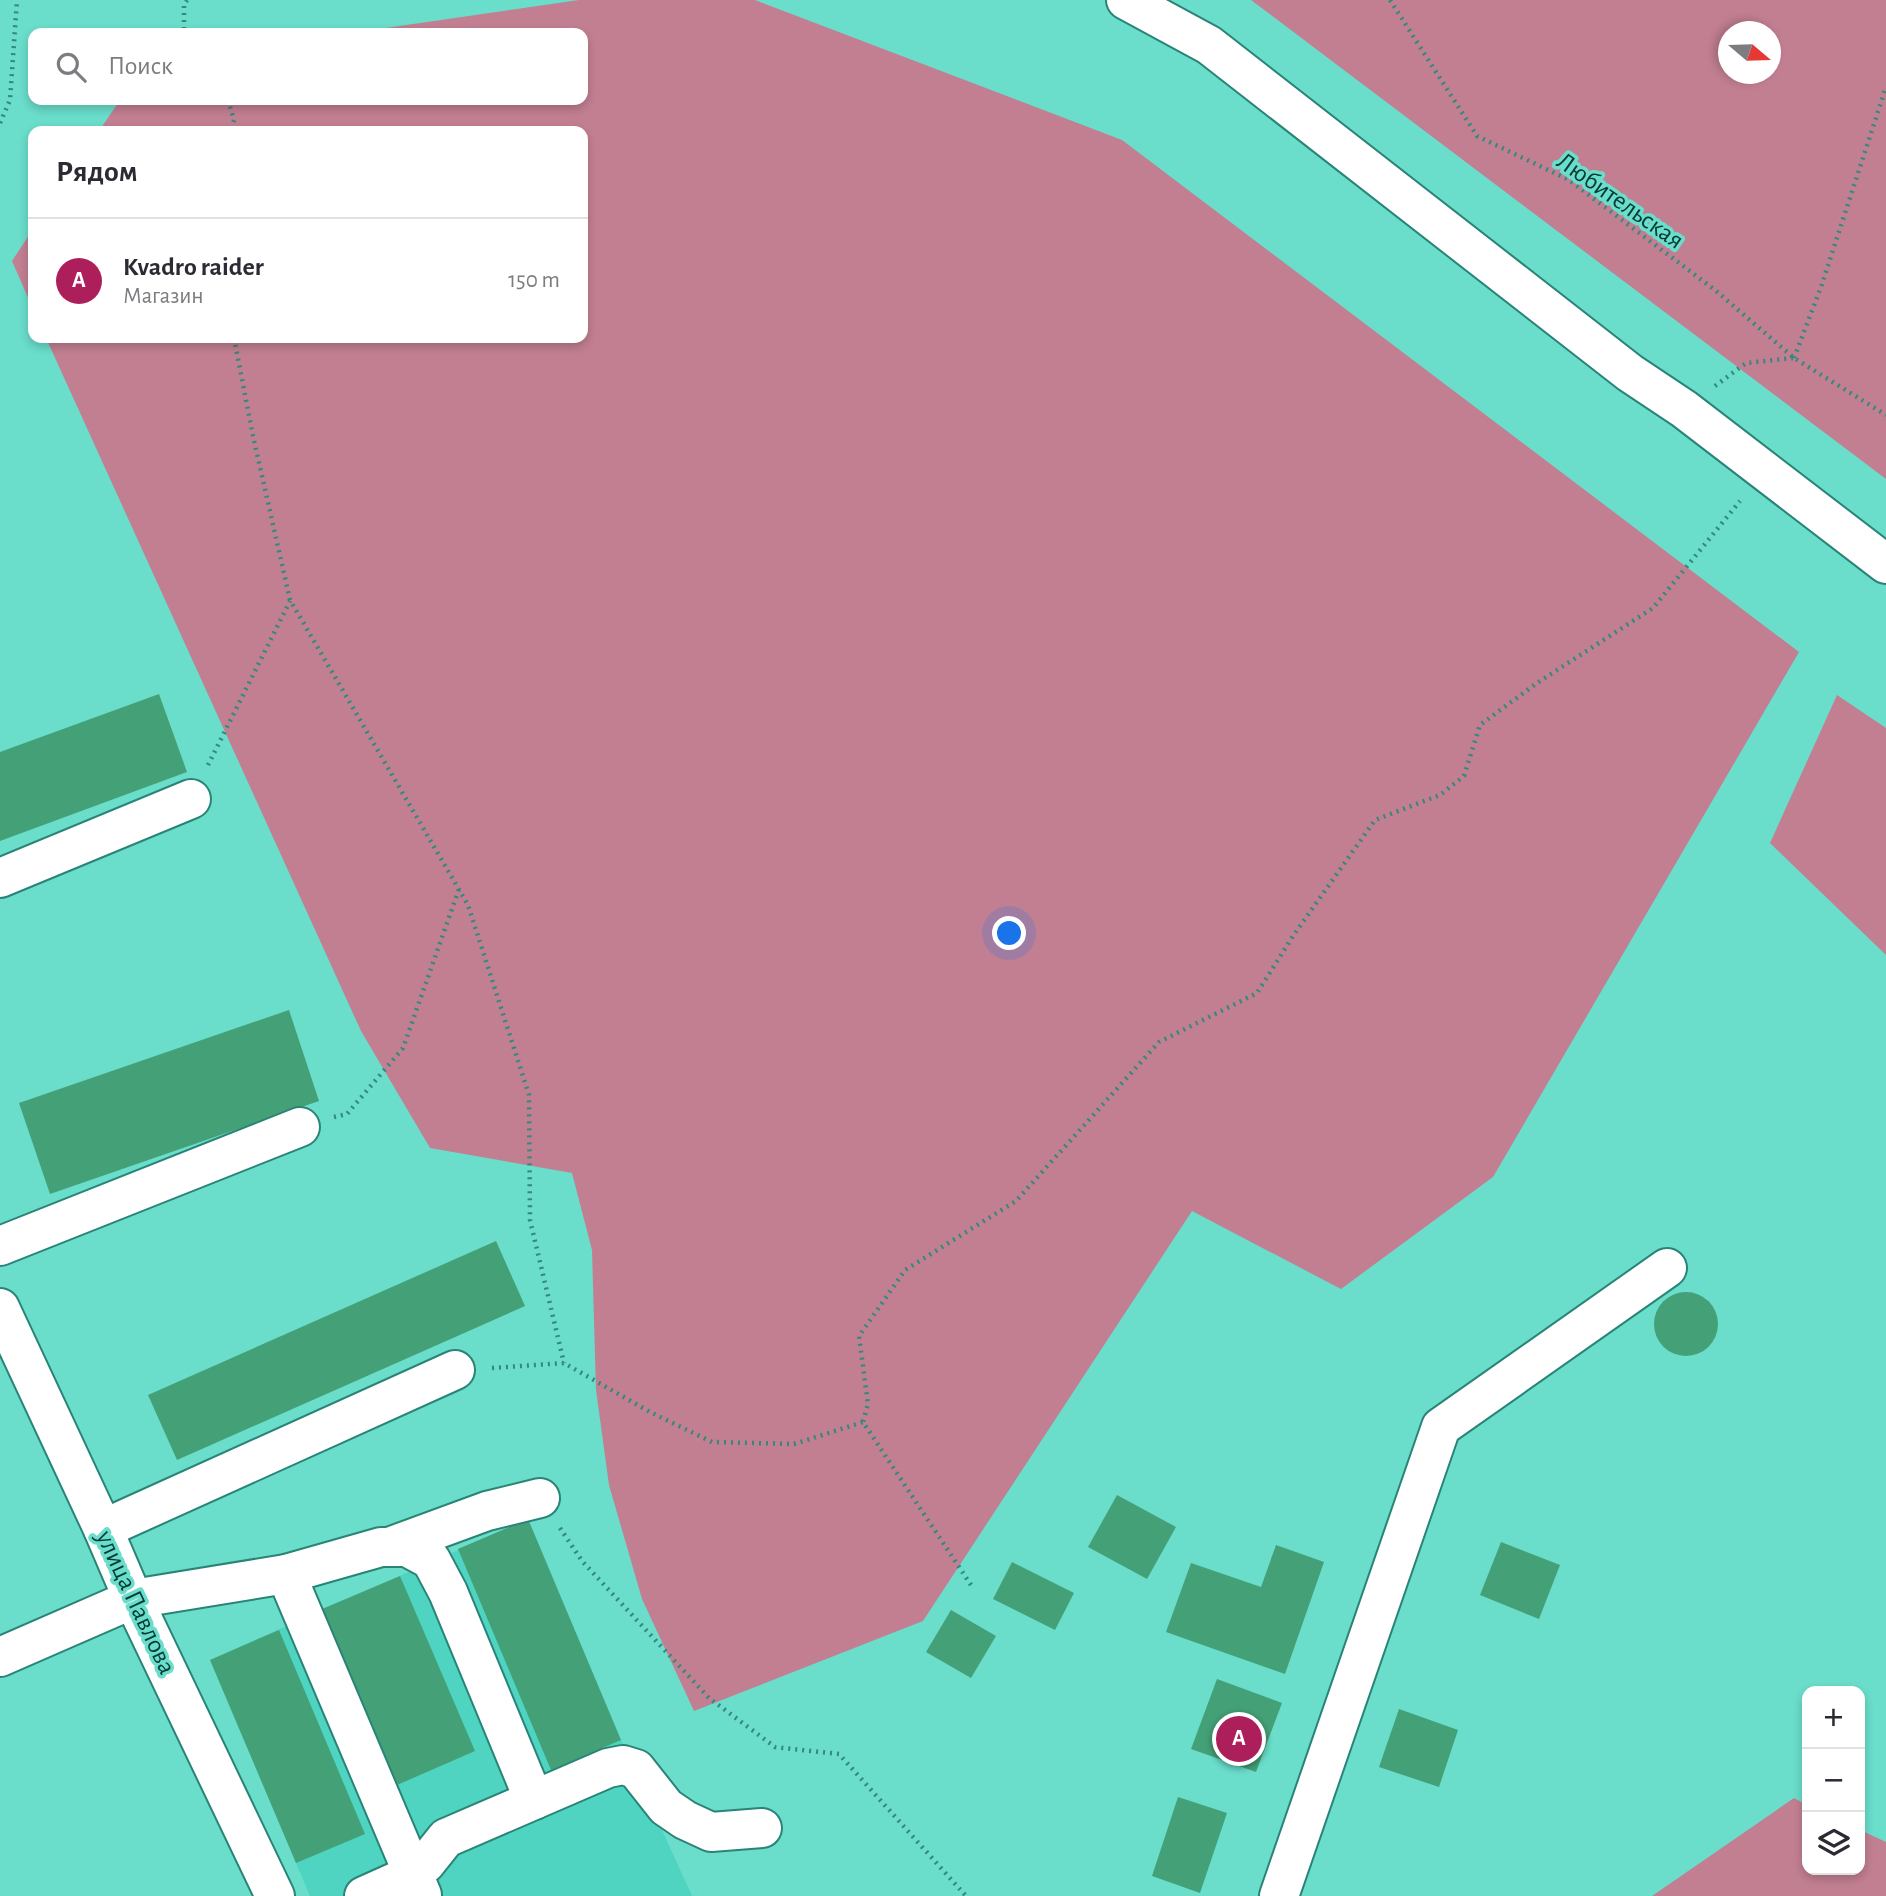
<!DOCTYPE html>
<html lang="ru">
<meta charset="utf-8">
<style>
body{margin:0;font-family:"Alegreya Sans",sans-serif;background:#f7f7f7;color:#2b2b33}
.controls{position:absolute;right:21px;bottom:21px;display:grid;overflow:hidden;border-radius:14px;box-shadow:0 4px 10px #0003}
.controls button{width:63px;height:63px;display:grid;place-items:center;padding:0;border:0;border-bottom:2px solid #e1e1e2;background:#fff;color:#2b2b33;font:35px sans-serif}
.compass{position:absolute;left:1718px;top:21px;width:63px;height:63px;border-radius:50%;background:#fff;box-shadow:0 4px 10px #0003;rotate:109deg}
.you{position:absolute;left:1010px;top:934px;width:24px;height:24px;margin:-18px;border:5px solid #fff;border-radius:50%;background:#1a73e8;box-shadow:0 0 0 10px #1a73e833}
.badge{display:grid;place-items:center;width:46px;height:46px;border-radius:50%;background:#ac1f5b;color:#fff;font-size:23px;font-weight:700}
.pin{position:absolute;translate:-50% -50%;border:4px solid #fff;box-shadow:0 2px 7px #0006}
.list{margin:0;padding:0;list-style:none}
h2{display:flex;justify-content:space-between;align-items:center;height:91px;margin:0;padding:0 28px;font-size:30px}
h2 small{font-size:23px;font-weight:400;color:#7c7c81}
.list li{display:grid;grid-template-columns:46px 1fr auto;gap:21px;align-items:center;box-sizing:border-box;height:126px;padding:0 28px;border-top:2px solid #e1e1e2}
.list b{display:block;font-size:26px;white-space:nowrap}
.list p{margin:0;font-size:23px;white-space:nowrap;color:#7c7c81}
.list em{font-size:23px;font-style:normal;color:#7c7c81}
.icon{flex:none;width:38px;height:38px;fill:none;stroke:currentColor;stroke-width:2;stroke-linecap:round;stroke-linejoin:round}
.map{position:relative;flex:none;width:1886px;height:1896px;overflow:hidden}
.search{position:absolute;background:#fff;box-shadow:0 4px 10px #0003;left:28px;top:28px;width:560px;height:77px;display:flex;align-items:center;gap:18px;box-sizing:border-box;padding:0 24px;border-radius:14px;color:#7c7c81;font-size:26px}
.panel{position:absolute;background:#fff;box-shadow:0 4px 10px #0003;left:28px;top:126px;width:560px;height:217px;border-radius:14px}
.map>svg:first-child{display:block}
.built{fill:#4ed4c0}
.forest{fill:#c27f92;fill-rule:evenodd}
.building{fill:#44a177}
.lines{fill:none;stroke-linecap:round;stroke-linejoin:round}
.minor-casing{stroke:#298477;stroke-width:42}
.path{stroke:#34887c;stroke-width:4.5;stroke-dasharray:2 5;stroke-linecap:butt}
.minor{stroke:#fff;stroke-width:38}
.labels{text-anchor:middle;stroke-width:7;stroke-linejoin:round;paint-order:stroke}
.street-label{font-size:26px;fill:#043b34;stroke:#6addcb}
</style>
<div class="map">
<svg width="1886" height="1896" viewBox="0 0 1886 1896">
<rect width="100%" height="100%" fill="#6addcb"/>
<path class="built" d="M528,1519L621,1740L692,1896H310L210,1660Z"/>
<g class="forest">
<path d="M579,0H755L1122,140L1799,652L1493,1177L1341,1289L1192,1211L923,1621L694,1711L642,1599L609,1485L596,1390L592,1250L572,1173L430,1148L361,1031L46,338H583V131H99L120,100H583V33H351Z"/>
<path d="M1251,0H1886V479ZM1728,32H1770V74H1728Z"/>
<path d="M33,229V309L12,261Z"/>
<path d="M1837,695L1886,728V955L1770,843Z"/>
<path d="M1794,1798L1807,1805V1870H1860V1830L1886,1842V1896H1652Z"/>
</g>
<g class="building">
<path d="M159,694L187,772L0,841V752Z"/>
<path d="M289,1010L319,1101L50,1194L19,1103Z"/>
<path d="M496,1241L525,1306L177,1460L148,1395Z"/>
<circle cx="1686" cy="1324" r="32"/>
<path d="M1117,1495L1176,1527L1147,1579L1088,1547Z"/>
<path d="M528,1519L621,1740L551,1770L458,1549Z"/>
<path d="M1501,1542L1560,1565L1539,1619L1480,1595Z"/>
<path d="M1276,1545L1324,1562L1285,1674L1166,1632L1191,1563L1261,1587Z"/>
<path d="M1012,1562L1074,1593L1055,1630L993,1599Z"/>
<path d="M400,1576L475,1751L397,1785L322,1609Z"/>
<path d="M951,1610L996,1636L971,1678L926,1652Z"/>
<path d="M279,1630L365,1834L296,1863L210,1660Z"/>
<path d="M1217,1679L1282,1703L1256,1772L1191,1749Z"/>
<path d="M1399,1709L1458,1730L1439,1787L1379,1767Z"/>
<path d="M1178,1797L1227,1813L1200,1893L1152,1876Z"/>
</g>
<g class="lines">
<g class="minor-casing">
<g id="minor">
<path d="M1126,0L1209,45L1630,373L1684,409L1886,564"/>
<path d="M0,878L191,799"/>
<path d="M0,1246L300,1127"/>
<path d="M0,1308L103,1529L133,1599L275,1896"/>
<path d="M103,1529L455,1370"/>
<path d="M389,1547L487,1511L540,1498"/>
<path d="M286,1574L422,1895"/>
<path d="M0,1657L133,1599L286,1574L381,1547H407L431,1560L448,1592L534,1800"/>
<path d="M364,1896L413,1874L426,1863L446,1838L608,1768L623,1765L636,1769L666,1807L685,1820L711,1832L762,1828"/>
<path d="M1279,1896L1441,1427L1667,1268"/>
</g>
</g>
<g class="path">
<path d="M187,0L184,4V31L187,33"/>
<path d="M1390,0L1477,136L1569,180L1715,290L1794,358L1886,415"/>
<path d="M228,100L234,120L231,131"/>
<path d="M0,123L10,100L17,0"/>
<path d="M234,338L253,436L290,600L468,905L529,1095L530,1220L564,1363"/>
<path d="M1794,358L1821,287L1886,87"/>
<path d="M1715,386L1746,363L1793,358"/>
<path d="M208,765L290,601"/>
<path d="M334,1117L347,1114L403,1048L459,889"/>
<path d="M492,1368L564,1363L650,1412L712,1442L794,1444L863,1422"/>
<path d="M560,1528L582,1561L709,1698L775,1747L839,1754L966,1896"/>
<path d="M971,1585L863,1422L868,1404L859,1336L905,1270L1016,1201L1159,1042L1257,993L1293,936L1375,820L1440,795L1464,776L1480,725L1537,683L1653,608L1740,501"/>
</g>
<use href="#minor" class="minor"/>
</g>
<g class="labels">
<g class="street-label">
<text transform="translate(1621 200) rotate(35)" y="9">Любительская</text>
<text transform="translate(137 1602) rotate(65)" y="9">улица Павлова</text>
</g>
</g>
</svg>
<div class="controls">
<button>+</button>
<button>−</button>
<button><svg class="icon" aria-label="layers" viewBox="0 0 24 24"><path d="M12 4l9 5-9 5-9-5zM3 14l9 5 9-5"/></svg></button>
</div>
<svg class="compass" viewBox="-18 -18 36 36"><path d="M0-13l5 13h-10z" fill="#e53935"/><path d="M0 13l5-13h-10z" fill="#7c7c81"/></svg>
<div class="you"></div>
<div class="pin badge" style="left:1239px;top:1739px">A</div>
<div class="search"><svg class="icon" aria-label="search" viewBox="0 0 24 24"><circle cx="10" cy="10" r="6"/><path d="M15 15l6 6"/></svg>Поиск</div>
<section class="panel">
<h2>Рядом<small></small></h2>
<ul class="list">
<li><span class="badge">A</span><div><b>Kvadro raider</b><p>Магазин</p></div><em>150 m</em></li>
</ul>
</section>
</div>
